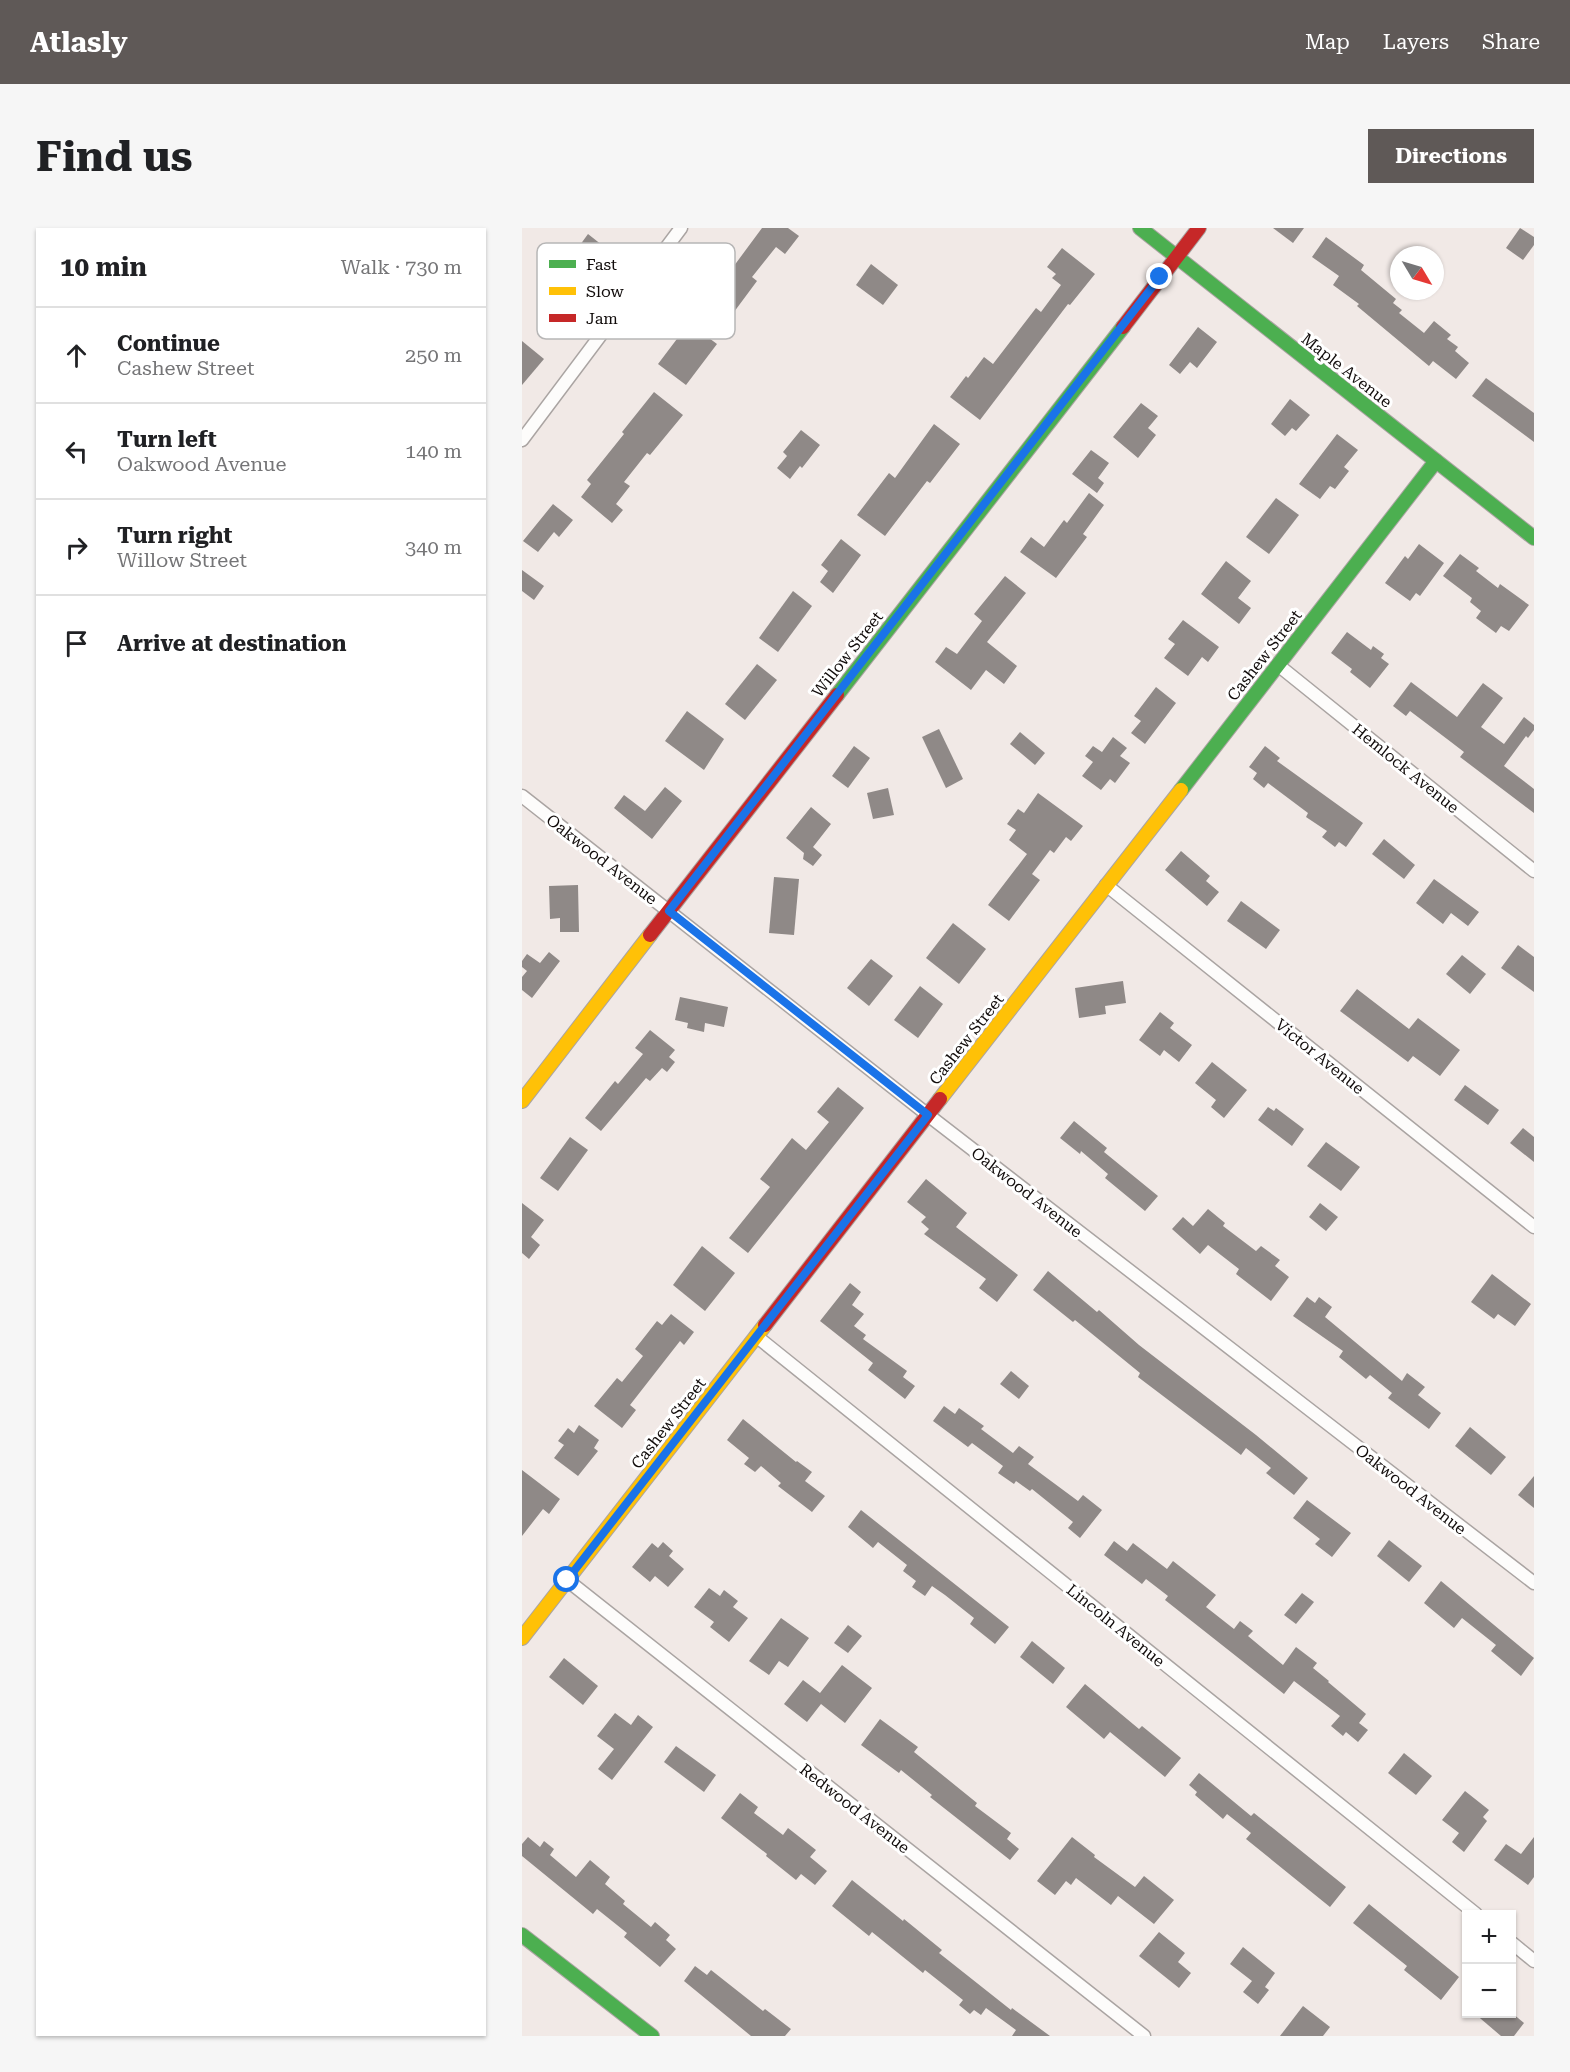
<!DOCTYPE html>
<meta charset="utf-8">
<style>
body{margin:0;font-family:"Roboto Serif",serif;background:#f6f6f6;color:#202124}
.controls{position:absolute;right:18px;bottom:18px;display:grid;overflow:hidden;border-radius:0px;box-shadow:0 2px 4px #0004}
.controls button{width:54px;height:54px;display:grid;place-items:center;padding:0;border:0;border-bottom:2px solid #e0e0e0;background:#fff;color:#202124;font:30px sans-serif}
.compass{position:absolute;left:868px;top:18px;width:54px;height:54px;border-radius:50%;background:#fff;box-shadow:0 2px 4px #0004;rotate:128deg}
.stop{position:absolute;width:18px;height:18px;margin:-14px;border:4px solid #1a73e8;border-radius:50%;background:#fff}
.stop.end{background:#1a73e8;border-color:#fff;box-shadow:0 2px 6px #0008}
.list{margin:0;padding:0;list-style:none}
h2{display:flex;justify-content:space-between;align-items:center;height:78px;margin:0;padding:0 24px;font-size:26px}
h2 small{font-size:20px;font-weight:400;color:#757577}
.list li{display:grid;grid-template-columns:39px 1fr auto;gap:18px;align-items:center;box-sizing:border-box;height:96px;padding:0 24px;border-top:2px solid #e0e0e0}
.list b{display:block;font-size:22px;white-space:nowrap}
.list p{margin:0;font-size:20px;white-space:nowrap;color:#757577}
.list em{font-size:20px;font-style:normal;color:#757577}
.icon{flex:none;width:33px;height:33px;fill:none;stroke:currentColor;stroke-width:2;stroke-linecap:round;stroke-linejoin:round}
.map{position:relative;flex:none;width:1012px;height:1808px;overflow:hidden;border-radius:0px}
header{display:flex;align-items:center;gap:36px;box-sizing:border-box;height:84px;padding:0 30px;background:#5f5957;color:#fff}
header strong{font-size:28px}
nav{display:flex;gap:33px;margin-inline-start:auto;font-size:21px}
.intro{display:flex;align-items:center;justify-content:space-between;box-sizing:border-box;height:144px;padding:0 36px}
h1{margin:0;font-size:42px}
.button{padding:15px 27px;border-radius:0px;background:#5f5957;color:#fff;font-size:21px;font-weight:700}
main{display:flex;gap:36px;padding:0 36px}
aside{flex:1;background:#fff;border-radius:0px;box-shadow:0 2px 4px #0004}
.map>svg:first-child{display:block}
.building{fill:#8f8987}
.lines{fill:none;stroke-linecap:round;stroke-linejoin:round}
.street-casing{stroke:#aaa4a2;stroke-width:15}
.fast-casing{stroke:#aaa4a2;stroke-width:16}
.slow-casing{stroke:#aaa4a2;stroke-width:16}
.jam-casing{stroke:#aaa4a2;stroke-width:16}
.street{stroke:#fdfcfb;stroke-width:12}
.fast{stroke:#4caf50;stroke-width:14}
.slow{stroke:#ffc107;stroke-width:14}
.jam{stroke:#c62828;stroke-width:14}
.route{stroke:#1a73e8;stroke-width:8}
.labels{text-anchor:middle;stroke-width:6;stroke-linejoin:round;paint-order:stroke}
.street-label{font-size:16px;fill:#100b0a;stroke:#fff}
.key{fill:#fff;stroke:#b7b6b6;stroke-width:1.5}
.key-label{font-size:16px;fill:#100b0a}
</style>
<header>
<strong>Atlasly</strong>
<nav><a>Map</a><a>Layers</a><a>Share</a></nav>
</header>
<div class="intro"><h1>Find us</h1><a class="button">Directions</a></div>
<main>
<aside>
<h2>10 min<small>Walk · 730 m</small></h2>
<ul class="list">
<li><svg class="icon" aria-label="ahead" viewBox="0 0 24 24"><path d="M12 20V5M6 11l6-6 6 6"/></svg><div><b>Continue</b><p>Cashew Street</p></div><em>250 m</em></li>
<li><svg class="icon" aria-label="left" viewBox="0 0 24 24"><path d="M17 20v-9H6M10 6l-5 5 5 5"/></svg><div><b>Turn left</b><p>Oakwood Avenue</p></div><em>140 m</em></li>
<li><svg class="icon" aria-label="right" viewBox="0 0 24 24"><path d="M7 20v-9h11M14 6l5 5-5 5"/></svg><div><b>Turn right</b><p>Willow Street</p></div><em>340 m</em></li>
<li><svg class="icon" aria-label="arrive" viewBox="0 0 24 24"><path d="M6 21V4h12l-3 4 3 4H6"/></svg><div><b>Arrive at destination</b></div></li>
</ul>
</aside>
<div class="map">
<svg width="1012" height="1808" viewBox="0 0 1012 1808">
<rect width="100%" height="100%" fill="#f1e9e6"/>
<g class="building">
<path d="M240,0H266L277,8L263,26L254,19L230,49L235,53L212,84L204,78L183,107L195,116L164,157L136,136L167,95L169,96Z"/>
<path d="M751,0H782L771,15Z"/>
<path d="M998,0L1012,9V17L1001,32L984,20Z"/>
<path d="M66,6L85,21L73,37L77,40L57,67L34,50Z"/>
<path d="M804,9L842,37L839,42L874,71L871,75L880,82L877,85L902,105L912,93L929,107L925,111L936,119L933,123L947,135L934,151L911,133L907,138L835,78L837,76L811,57L817,48L790,29Z"/>
<path d="M540,20L573,46L548,77L546,76L458,192L428,169L444,148L446,150L462,129L471,136L514,80L519,84L539,57L530,50L534,46L525,39Z"/>
<path d="M349,36L376,57L361,77L334,57Z"/>
<path d="M676,99L695,114L675,140L668,134L658,146L647,137Z"/>
<path d="M0,113L22,131L0,157Z"/>
<path d="M964,150L1012,185V214L950,168Z"/>
<path d="M132,164L161,187L128,227L125,225L102,254L108,258L94,276L101,282L90,295L59,269L69,256L65,252L102,206L100,204Z"/>
<path d="M768,171L788,187L774,203L770,200L763,208L749,196Z"/>
<path d="M619,175L636,188L626,200L634,207L616,230L591,209Z"/>
<path d="M412,196L438,216L408,255L405,253L363,308L335,287L367,245L373,250Z"/>
<path d="M279,202L298,217L280,240L278,238L268,251L255,240L265,228L261,224Z"/>
<path d="M815,206L836,222L822,239L827,243L813,261L808,258L798,271L777,256Z"/>
<path d="M569,222L587,235L576,250L582,255L575,265L550,246Z"/>
<path d="M567,265L582,277L561,306L565,309L534,350L498,324L509,309L522,319L542,292L545,295Z"/>
<path d="M754,270L777,287L747,326L724,309Z"/>
<path d="M31,276L51,292L37,309L32,304L16,324L1,313Z"/>
<path d="M319,311L339,327L311,365L298,354L306,343L299,337Z"/>
<path d="M897,316L922,335L898,368L894,365L888,373L863,355L883,328L886,331Z"/>
<path d="M938,326L957,340L954,343L976,360L978,356L1007,377L987,403L979,398L974,405L954,390L959,383L948,374L950,370L921,348Z"/>
<path d="M704,333L729,353L716,370L729,380L717,396L679,366Z"/>
<path d="M0,342L22,358L12,372L0,363Z"/>
<path d="M483,348L504,365L465,414L495,438L482,456L464,442L449,462L413,434L424,419L435,426L460,393L452,386Z"/>
<path d="M271,363L290,378L256,424L237,410Z"/>
<path d="M661,392L697,419L686,434L680,429L666,448L642,430L653,416L646,411Z"/>
<path d="M825,404L849,422L851,418L862,426L859,430L867,436L848,460L828,444L830,441L809,425Z"/>
<path d="M235,436L255,452L223,492L203,476Z"/>
<path d="M889,454L935,489L961,455L981,470L959,499L982,516L1002,489L1012,497V502L1006,510L1004,508L982,538L1012,561V585L938,529L942,524L929,514L888,483L884,488L871,478Z"/>
<path d="M634,459L654,475L623,516L609,505L619,493L612,488Z"/>
<path d="M165,483L202,511L182,542L143,513Z"/>
<path d="M417,501L441,551L424,560L400,509Z"/>
<path d="M498,504L523,525L513,537L488,516Z"/>
<path d="M591,509L605,520L598,528L608,535L593,555L588,551L579,562L560,548L571,534L563,528L571,518L580,524Z"/>
<path d="M332,518L348,530L326,560L310,548Z"/>
<path d="M743,518L758,530L755,533L841,595L824,619L817,614L813,619L800,609L805,603L784,589L786,585L746,555L742,560L731,551L735,545L727,539Z"/>
<path d="M143,559L160,573L130,611L92,580L102,567L123,583Z"/>
<path d="M366,560L372,587L351,591L345,565Z"/>
<path d="M516,565L561,598L549,613L544,609L532,625L528,622L510,646L518,652L487,693L466,677L505,626L487,612L494,602L485,596L496,581L502,585Z"/>
<path d="M289,579L309,596L291,619L300,627L291,638L281,631L282,625L264,610Z"/>
<path d="M862,611L893,637L882,651L850,626Z"/>
<path d="M659,623L688,648L684,653L697,664L685,678L643,642Z"/>
<path d="M252,649L277,651L272,707L247,705Z"/>
<path d="M912,651L957,684L946,698L929,685L921,696L894,675Z"/>
<path d="M56,657L57,704H38V690L28,691L27,658Z"/>
<path d="M719,673L758,702L744,721L705,693Z"/>
<path d="M431,695L464,721L437,756L404,730Z"/>
<path d="M996,717L1012,729V764L979,740Z"/>
<path d="M27,724L38,733L10,770L0,762V749L5,743L0,739V733L5,726L18,735Z"/>
<path d="M940,727L964,746L948,766L924,746Z"/>
<path d="M349,731L371,748L347,778L325,760Z"/>
<path d="M601,753L604,775L583,778L584,786L557,790L553,760Z"/>
<path d="M398,758L421,776L396,810L372,792Z"/>
<path d="M835,761L887,801L896,790L938,822L918,848L891,828L886,834L818,783Z"/>
<path d="M158,769L206,779L202,799L183,795L182,804L165,800L166,795L153,792Z"/>
<path d="M638,784L652,795L648,800L670,817L657,834L642,822L638,828L617,812Z"/>
<path d="M128,802L153,822L147,829L153,834L145,844L140,840L128,853L124,850L79,903L63,890L93,853L96,856L121,826L113,820Z"/>
<path d="M690,834L725,862L702,890L689,879L694,872L673,855Z"/>
<path d="M943,857L977,882L966,897L932,872Z"/>
<path d="M316,859L342,880L226,1025L207,1010L248,959L238,951L270,910L284,922L307,894L295,884Z"/>
<path d="M746,879L752,883L754,880L782,901L770,918L736,892Z"/>
<path d="M552,893L585,920L582,924L636,968L623,983L583,950L586,946L559,923L558,926L538,910Z"/>
<path d="M1001,900L1012,909V934L988,915Z"/>
<path d="M48,909L66,922L36,963L18,950Z"/>
<path d="M804,914L838,939L819,963L785,938Z"/>
<path d="M404,951L445,985L434,999L496,1047L475,1074L457,1060L464,1051L402,1006L407,1001L399,994L404,989L385,974Z"/>
<path d="M0,975L22,992L9,1009L18,1017L7,1031L0,1025Z"/>
<path d="M798,975L816,989L804,1003L787,989Z"/>
<path d="M686,981L703,995L701,998L734,1023L739,1018L758,1032L753,1038L767,1049L749,1073L714,1046L717,1041L686,1017L678,1026L650,1001L661,989L671,998Z"/>
<path d="M180,1018L213,1045L183,1083L151,1057Z"/>
<path d="M526,1043L575,1084L577,1082L617,1117L734,1207L786,1250L772,1267L744,1245L749,1240L724,1220L719,1227L616,1149L618,1145L553,1092L551,1094L511,1062Z"/>
<path d="M970,1046L1009,1076L993,1098L976,1086L972,1091L949,1074Z"/>
<path d="M328,1055L339,1064L330,1077L342,1086L332,1098L344,1107L341,1111L385,1143L381,1149L393,1158L383,1171L346,1142L351,1135L298,1093Z"/>
<path d="M785,1069L793,1075L797,1069L810,1079L803,1089L880,1153L885,1145L903,1159L896,1167L919,1185L907,1201L866,1170L870,1165L848,1147L844,1151L817,1129L821,1123L771,1088Z"/>
<path d="M149,1086L172,1104L162,1117L158,1113L108,1177L114,1182L100,1200L72,1178L95,1150L100,1154L121,1128L113,1121L135,1093L140,1097Z"/>
<path d="M489,1143L507,1158L497,1171L478,1156Z"/>
<path d="M422,1178L433,1186L437,1180L462,1198L459,1201L491,1225L497,1218L512,1229L506,1236L556,1273L561,1267L580,1282L558,1310L546,1300L551,1294L510,1261L508,1263L494,1253L492,1256L476,1245L481,1238L450,1215L446,1219L411,1193Z"/>
<path d="M221,1191L274,1234L275,1233L290,1244L283,1253L303,1268L290,1284L256,1258L259,1255L239,1238L233,1244L222,1236L227,1230L205,1212Z"/>
<path d="M57,1197L77,1212L72,1220L76,1223L56,1248L32,1230L42,1217L36,1213L46,1200L52,1205Z"/>
<path d="M948,1199L984,1229L969,1247L933,1218Z"/>
<path d="M0,1242L38,1271L27,1286L21,1281L0,1308Z"/>
<path d="M1012,1248V1280L996,1267Z"/>
<path d="M785,1272L829,1305L810,1329L793,1316L798,1311L771,1290Z"/>
<path d="M339,1282L487,1399L473,1416L448,1396L452,1390L423,1367L410,1358L403,1368L390,1359L394,1353L381,1343L385,1337L356,1314L351,1320L326,1299Z"/>
<path d="M867,1312L900,1338L887,1354L855,1328Z"/>
<path d="M592,1313L605,1323L611,1315L645,1341L651,1333L694,1367L684,1379L712,1401L718,1393L731,1403L726,1408L761,1437L774,1419L795,1435L791,1440L807,1453L806,1454L844,1486L837,1495L846,1502L836,1514L824,1504L821,1508L809,1498L818,1488L772,1453L762,1466L643,1372L646,1368L624,1351L620,1356L582,1327Z"/>
<path d="M141,1314L151,1323L147,1328L162,1341L146,1359L133,1348L128,1354L110,1339L130,1315L136,1320Z"/>
<path d="M919,1353L1012,1430L999,1448L969,1423L974,1417L940,1390L932,1400L902,1375Z"/>
<path d="M187,1360L198,1368L202,1362L216,1373L211,1379L226,1390L207,1414L188,1399L192,1394L172,1379Z"/>
<path d="M780,1365L792,1374L774,1396L762,1387Z"/>
<path d="M259,1390L287,1410L266,1439L257,1433L247,1447L227,1433Z"/>
<path d="M326,1397L340,1408L326,1425L312,1415Z"/>
<path d="M510,1413L543,1440L531,1456L498,1429Z"/>
<path d="M42,1430L76,1458L61,1477L27,1449Z"/>
<path d="M320,1437L350,1460L323,1495L299,1476L285,1494L262,1476L281,1452L298,1465Z"/>
<path d="M563,1456L617,1501L620,1498L659,1530L643,1549L588,1504L582,1511L544,1479Z"/>
<path d="M93,1485L109,1497L116,1487L131,1499L90,1552L76,1541L92,1521L75,1508Z"/>
<path d="M358,1491L396,1519L392,1524L455,1575L453,1578L489,1605L485,1611L497,1621L488,1632L408,1569L410,1567L379,1542L377,1545L339,1517Z"/>
<path d="M154,1518L194,1547L182,1564L142,1534Z"/>
<path d="M882,1525L910,1548L894,1567L866,1545Z"/>
<path d="M677,1545L729,1588L732,1585L824,1659L808,1679L724,1611L729,1605L705,1586L701,1591L673,1567L675,1564L667,1557Z"/>
<path d="M943,1563L967,1582L961,1589L965,1593L942,1624L930,1614L937,1605L920,1592Z"/>
<path d="M218,1565L236,1579L232,1585L261,1607L266,1600L294,1622L288,1629L305,1643L293,1657L279,1646L274,1652L244,1628L245,1626L199,1590Z"/>
<path d="M6,1609L18,1619L22,1613L32,1621L28,1627L54,1649L68,1632L88,1649L83,1656L103,1673L101,1676L129,1699L133,1694L148,1707L144,1712L154,1721L138,1739L102,1709L105,1705L75,1681L71,1686L0,1628V1616Z"/>
<path d="M550,1609L573,1627L572,1629L613,1659L622,1648L652,1672L632,1696L596,1668L589,1677L554,1650L549,1657L544,1653L533,1667L515,1653Z"/>
<path d="M1012,1609V1649L1006,1657L972,1632L984,1616L999,1626Z"/>
<path d="M330,1652L381,1693L382,1691L420,1722L417,1725L489,1782L490,1780L528,1808H490L494,1802L464,1780L459,1787L452,1782L448,1786L437,1777L441,1772L403,1742L401,1745L350,1704L347,1708L310,1678Z"/>
<path d="M847,1676L937,1749L919,1772L882,1742L885,1738L831,1695Z"/>
<path d="M637,1704L663,1725L656,1734L669,1745L657,1760L617,1728Z"/>
<path d="M721,1719L753,1745L743,1759L747,1762L736,1776L721,1764L730,1753L708,1736Z"/>
<path d="M173,1738L185,1747L189,1742L241,1783L243,1781L269,1801L263,1808H229L162,1753Z"/>
<path d="M781,1778L808,1799L801,1808H758Z"/>
<path d="M952,1785H990L1002,1795L992,1808H979Z"/>
</g>
<g class="lines">
<g class="street-casing">
<g id="street">
<path d="M0,212L159,0"/>
<path d="M756,437L1012,643"/>
<path d="M0,568L406,887L1012,1355"/>
<path d="M584,657L1012,999"/>
<path d="M234,1108L954,1686"/>
<path d="M45,1352L622,1808"/>
<path d="M990,1715L1012,1733"/>
</g>
</g>
<g class="fast-casing">
<g id="fast">
<path d="M618,0L1012,310"/>
<path d="M315,467L601,99"/>
<path d="M659,562L914,233"/>
<path d="M0,1707L130,1808"/>
</g>
</g>
<g class="slow-casing">
<g id="slow">
<path d="M418,871L659,562"/>
<path d="M0,873L128,707"/>
<path d="M0,1410L243,1097"/>
</g>
</g>
<g class="jam-casing">
<g id="jam">
<path d="M601,99L677,0"/>
<path d="M128,707L315,467"/>
<path d="M243,1097L418,871"/>
</g>
</g>
<use href="#street" class="street"/>
<use href="#fast" class="fast"/>
<use href="#slow" class="slow"/>
<use href="#jam" class="jam"/>
</g>
<g class="lines">
<path class="route" d="M45,1352L406,887L147,683L638,49"/>
</g>
<g class="labels">
<g class="street-label">
<text transform="translate(825 142) rotate(38)" y="6">Maple Avenue</text>
<text transform="translate(325 426) rotate(-52)" y="6">Willow Street</text>
<text transform="translate(742 427) rotate(-52)" y="6">Cashew Street</text>
<text transform="translate(884 540) rotate(39)" y="6">Hemlock Avenue</text>
<text transform="translate(80 631) rotate(38)" y="6">Oakwood Avenue</text>
<text transform="translate(444 811) rotate(-52)" y="6">Cashew Street</text>
<text transform="translate(798 828) rotate(39)" y="6">Victor Avenue</text>
<text transform="translate(505 964) rotate(38)" y="6">Oakwood Avenue</text>
<text transform="translate(146 1195) rotate(-52)" y="6">Cashew Street</text>
<text transform="translate(889 1261) rotate(38)" y="6">Oakwood Avenue</text>
<text transform="translate(594 1397) rotate(39)" y="6">Lincoln Avenue</text>
<text transform="translate(333 1580) rotate(38)" y="6">Redwood Avenue</text>
</g>
</g>
<rect x="15" y="15" width="198" height="96" rx="9" class="key"/>
<rect x="27" y="32" width="27" height="8" fill="#4caf50"/>
<rect x="27" y="59" width="27" height="8" fill="#ffc107"/>
<rect x="27" y="86" width="27" height="8" fill="#c62828"/>
<g class="key-label">
<text x="64" y="42">Fast</text>
<text x="64" y="69">Slow</text>
<text x="64" y="96">Jam</text>
</g>
</svg>
<div class="controls">
<button>+</button>
<button>−</button>
</div>
<svg class="compass" viewBox="-18 -18 36 36"><path d="M0-13l5 13h-10z" fill="#e53935"/><path d="M0 13l5-13h-10z" fill="#757577"/></svg>
<div class="stop" style="left:45px;top:1352px"></div>
<div class="stop end" style="left:638px;top:49px"></div>
</div>
</main>
